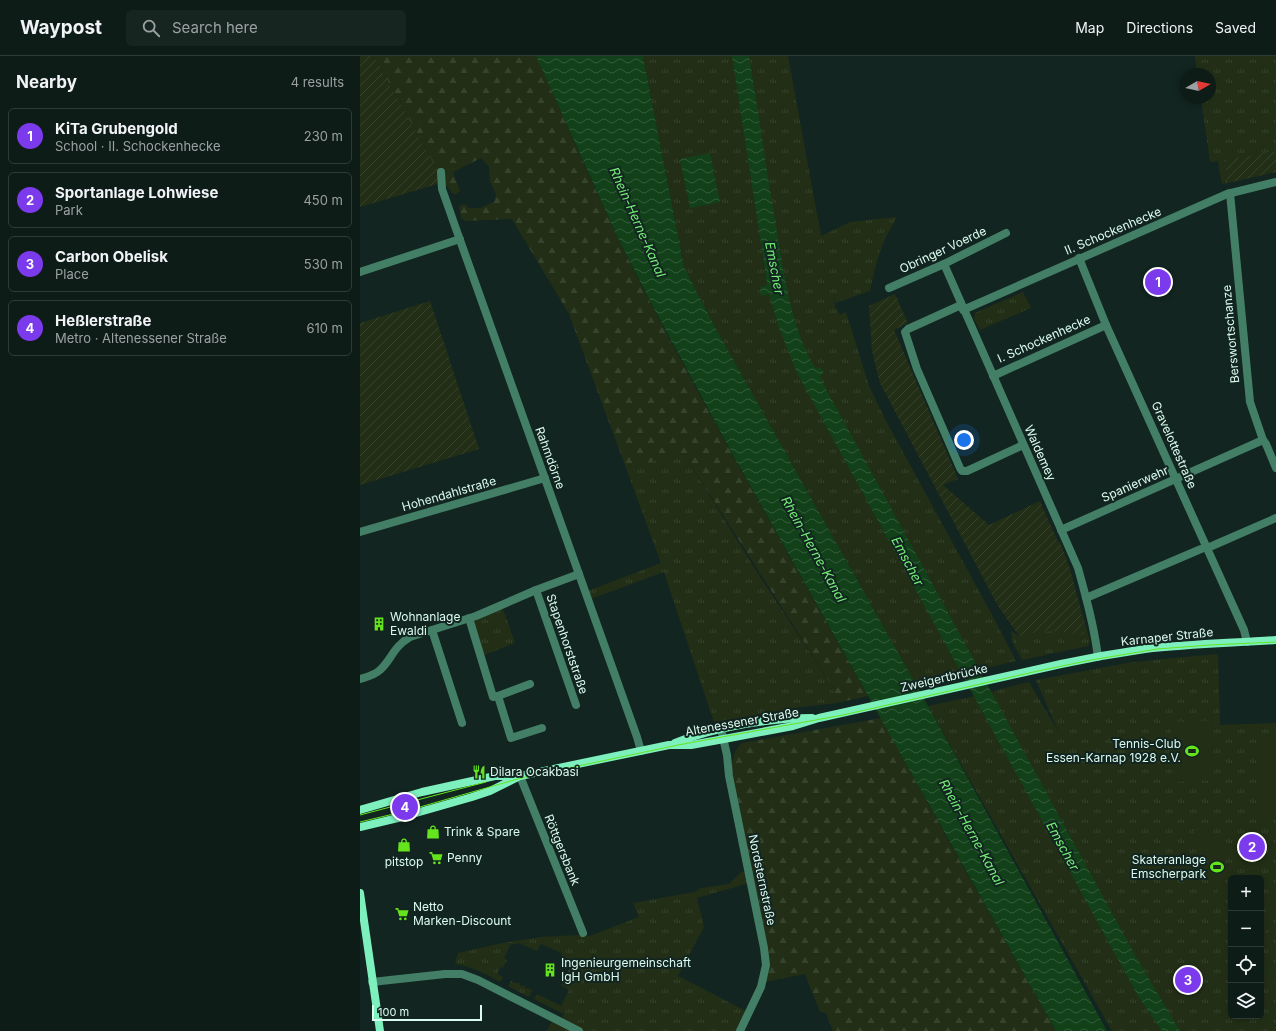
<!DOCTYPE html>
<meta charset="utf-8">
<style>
body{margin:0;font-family:Inter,sans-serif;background:#172521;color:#f1f3f6}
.controls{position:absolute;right:12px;bottom:12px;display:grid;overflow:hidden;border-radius:6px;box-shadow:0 2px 6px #0003}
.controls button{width:36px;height:36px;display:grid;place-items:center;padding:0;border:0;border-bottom:1px solid #2e3a37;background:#0e1c18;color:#f1f3f6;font:20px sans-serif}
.compass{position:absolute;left:820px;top:12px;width:36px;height:36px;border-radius:50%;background:#0e1c18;box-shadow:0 2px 6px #0003;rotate:81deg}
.scale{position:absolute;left:12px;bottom:10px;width:110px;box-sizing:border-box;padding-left:4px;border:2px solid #dbfbf0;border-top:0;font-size:11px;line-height:14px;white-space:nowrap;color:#dbfbf0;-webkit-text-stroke:3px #122520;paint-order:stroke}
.you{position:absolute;left:604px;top:384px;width:14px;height:14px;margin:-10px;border:3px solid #fff;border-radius:50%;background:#1a73e8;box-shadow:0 0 0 6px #1a73e833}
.badge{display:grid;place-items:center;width:26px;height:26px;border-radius:50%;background:#7c3aed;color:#fff;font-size:13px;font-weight:700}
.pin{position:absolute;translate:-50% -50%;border:2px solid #fff;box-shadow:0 1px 4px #0006}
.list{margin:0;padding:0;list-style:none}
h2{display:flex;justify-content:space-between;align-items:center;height:52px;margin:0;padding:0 16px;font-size:17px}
h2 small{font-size:13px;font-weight:400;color:#9ba1a2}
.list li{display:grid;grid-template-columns:26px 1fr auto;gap:12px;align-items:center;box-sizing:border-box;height:56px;margin:0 8px 8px;padding:0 8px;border:1px solid #2e3a37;border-radius:6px}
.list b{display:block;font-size:15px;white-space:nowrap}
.list p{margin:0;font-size:13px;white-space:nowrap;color:#9ba1a2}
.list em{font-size:13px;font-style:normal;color:#9ba1a2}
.icon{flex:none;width:22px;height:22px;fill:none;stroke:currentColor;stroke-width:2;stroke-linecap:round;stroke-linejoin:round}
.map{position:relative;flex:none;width:916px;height:975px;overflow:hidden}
header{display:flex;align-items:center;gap:24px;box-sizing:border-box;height:56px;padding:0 20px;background:#0e1c18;border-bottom:1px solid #2e3a37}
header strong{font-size:19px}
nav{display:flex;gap:22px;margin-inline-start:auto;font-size:14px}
.search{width:280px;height:36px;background:#172521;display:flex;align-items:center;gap:10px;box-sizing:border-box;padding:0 14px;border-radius:6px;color:#9ba1a2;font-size:15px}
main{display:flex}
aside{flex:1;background:#0e1c18}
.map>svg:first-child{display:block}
.grass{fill:url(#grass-tufts);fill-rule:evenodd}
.forest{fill:url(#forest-firs)}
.garden{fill:url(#garden-furrows)}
.pitch{fill:#222f16}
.water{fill:url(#water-waves)}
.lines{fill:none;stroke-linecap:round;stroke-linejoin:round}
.street{stroke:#437f66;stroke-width:8}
.secondary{stroke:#7df0be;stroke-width:8}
.tram{stroke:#65e41e;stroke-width:1}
.labels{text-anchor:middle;stroke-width:4;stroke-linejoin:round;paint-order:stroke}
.street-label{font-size:12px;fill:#dbfbf0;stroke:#122520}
.poi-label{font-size:12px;fill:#dbfbf0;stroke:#122520;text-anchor:start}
.water-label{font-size:13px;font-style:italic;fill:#75ef76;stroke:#122520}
</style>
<header>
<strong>Waypost</strong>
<div class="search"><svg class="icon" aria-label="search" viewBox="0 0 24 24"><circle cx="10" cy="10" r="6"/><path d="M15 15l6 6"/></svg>Search here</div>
<nav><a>Map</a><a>Directions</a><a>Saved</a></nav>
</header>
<main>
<aside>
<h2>Nearby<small>4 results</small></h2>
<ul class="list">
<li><span class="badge">1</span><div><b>KiTa Grubengold</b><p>School · II. Schockenhecke</p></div><em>230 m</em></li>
<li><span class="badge">2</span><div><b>Sportanlage Lohwiese</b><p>Park</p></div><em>450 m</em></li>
<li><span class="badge">3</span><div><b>Carbon Obelisk</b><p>Place</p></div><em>530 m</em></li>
<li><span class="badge">4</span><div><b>Heßlerstraße</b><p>Metro · Altenessener Straße</p></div><em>610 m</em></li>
</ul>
</aside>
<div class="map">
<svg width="916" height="975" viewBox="0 0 916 975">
<defs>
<pattern id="grass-tufts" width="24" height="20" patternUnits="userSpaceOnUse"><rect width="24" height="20" fill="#222f16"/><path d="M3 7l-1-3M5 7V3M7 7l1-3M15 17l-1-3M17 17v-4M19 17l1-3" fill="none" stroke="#37442d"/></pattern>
<pattern id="forest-firs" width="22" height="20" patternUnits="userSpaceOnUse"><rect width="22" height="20" fill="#222f16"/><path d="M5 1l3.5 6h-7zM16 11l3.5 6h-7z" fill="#37442d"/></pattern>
<pattern id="garden-furrows" width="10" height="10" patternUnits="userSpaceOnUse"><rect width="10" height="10" fill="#222f16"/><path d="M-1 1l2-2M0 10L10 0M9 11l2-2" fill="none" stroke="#37442d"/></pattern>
<pattern id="water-waves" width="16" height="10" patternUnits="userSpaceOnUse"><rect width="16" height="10" fill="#114019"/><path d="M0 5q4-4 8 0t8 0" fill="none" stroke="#335c3b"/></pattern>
</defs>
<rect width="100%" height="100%" fill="#122520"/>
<g class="grass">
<path d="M283,0H428L461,180L490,166L537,161C521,187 516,205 510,235L475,247L472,235L475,250L480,259L486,256L509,330L526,365L631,557L656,605L556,629L356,273L324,211Z"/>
<path d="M835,0H916V95L864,104L868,127L862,128L858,105L850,106L841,42H850V18H837Z"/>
<path d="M663,236L671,252L620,274L614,262L615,257Z"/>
<path d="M324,398L395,513L472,630L477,647L441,651L354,666L304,516L228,544L225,536L301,507L266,412Z"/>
<path d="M720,550L730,585L728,590L662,604L653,587L651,575L659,580C685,573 698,575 724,577Z"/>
<path d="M143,553L155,587L124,599L111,565Z"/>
<path d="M858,598L860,669L916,667V975H752L568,650L615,640L669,626L699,677L676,624L767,607L813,602ZM871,822H901V960H871Z"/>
<path d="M387,815L389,827L337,842L344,871L318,920L388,956L378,975H221L201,965L204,958L174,943L177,938L201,950L209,934L201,929L213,906L201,899L202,897L181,888L177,895L159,887L150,889L144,902L147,904L143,912L141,911L137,918L143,921L140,926C126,918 111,910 95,908L98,897L143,887L181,881L218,879L230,880L279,861L273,847L335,836L341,832L369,828L381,816Z"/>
<path d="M151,925L155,927H160V930H165V932L171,933L172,935L169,941L148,930Z"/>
<path d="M192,965L213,975H187Z"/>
</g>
<g class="forest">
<path d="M14,0H176C214,84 249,168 292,250C361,381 435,510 508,640L477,647L472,630L324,398L266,412L209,258L152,163L105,165L101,162L99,150L104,148L109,152H120L134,146L136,138L130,125L129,111L121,102L93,116L100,135L97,138H93L84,126Z"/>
<path d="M521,662L586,780L696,975H473L466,957L460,956L445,918L404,926L406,919L370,721C372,711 372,694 382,687Z"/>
</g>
<g class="garden">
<path d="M0,0H14L84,126L0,151Z"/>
<path d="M916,95V116L868,127L864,104Z"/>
<path d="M535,238L548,267L534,274L598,423L583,429L629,469L680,445L698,486H700L710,513L720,550L724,577L721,579C696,574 684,574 659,580L638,550L520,327L512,295L509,250Z"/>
<path d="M70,245L119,393L0,429V267Z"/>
</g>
<g class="pitch">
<path d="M851,665L854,724L813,726L811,666Z"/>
<path d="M916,682V760L900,761L897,683Z"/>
<path d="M852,773L854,790L860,789L866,840L858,841L855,819H852L850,802H848L843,789L840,790L833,775Z"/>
<path d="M908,838H916V858L906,872L903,886L904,897L907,905L916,916V927L910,922L901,912V862L908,852Z"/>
</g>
<g class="water">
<path d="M176,0H283L324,211L356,273L568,650L747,975H696L373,399L292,249L257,180Z"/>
<path d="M372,0H389C399,59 407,118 417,177C425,222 431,273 456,313L460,311L464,317L460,320L466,333L776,901L820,975H802L778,940L437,317L419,272L409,238L401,240L400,231L407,229L406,219Z"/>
<path d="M350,97L360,146L330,152L320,103Z"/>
</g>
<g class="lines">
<g class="street">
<path d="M81,116L82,133L95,170L277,681L281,695"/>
<path d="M870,137L890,346L903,384L906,388L916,412"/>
<path d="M719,202L746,269L884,574L887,586"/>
<path d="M584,208L718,512C726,541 734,570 738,601"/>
<path d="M0,216L100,183"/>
<path d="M529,232L584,208L646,177"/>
<path d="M601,249L548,273L545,276L557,313L600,412L602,415H607L663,389"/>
<path d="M603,254L867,138L916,126"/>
<path d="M633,320L746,269"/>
<path d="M701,474L903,384"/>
<path d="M0,476L185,422"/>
<path d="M176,534L216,649"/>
<path d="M726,542L841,493L852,490L916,462"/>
<path d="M109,562L133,641L138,640L151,682L182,672"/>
<path d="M72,574L102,667"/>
<path d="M0,623C7,621 15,619 20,614C32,603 33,591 50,581L116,560L176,534L219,518"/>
<path d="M138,640L170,628"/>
<path d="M361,673L367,699L369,720L404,892L406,909L401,931L380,975"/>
<path d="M160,720L223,877"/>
<path d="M12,926L85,918H102L118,924L219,975"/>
</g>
<g class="secondary">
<path d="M315,687C354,671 409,662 452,662"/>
<path d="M0,754L62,736L135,720H160L309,689H331L364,683L433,670L459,662L701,608C729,602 757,597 785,593C828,588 872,587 916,584"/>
<path d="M0,771L42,761L112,741L130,735L158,721"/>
<path d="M0,837L20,975"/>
</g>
<g class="tram">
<path d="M0,759L126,726"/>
<path d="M0,766L46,755L161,722L318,689L483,659L678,615L731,604L797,593L850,589L916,586"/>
</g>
</g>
<defs>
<g id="building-bare" transform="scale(1.08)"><path d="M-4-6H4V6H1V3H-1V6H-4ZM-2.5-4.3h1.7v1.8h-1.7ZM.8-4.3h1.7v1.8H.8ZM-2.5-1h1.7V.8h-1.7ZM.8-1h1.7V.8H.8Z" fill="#65e41e" stroke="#122520" stroke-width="2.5" paint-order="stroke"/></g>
<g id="stadium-bare" transform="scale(1.08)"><path d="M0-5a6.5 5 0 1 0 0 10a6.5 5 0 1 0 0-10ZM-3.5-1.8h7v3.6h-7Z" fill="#65e41e" stroke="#122520" stroke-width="2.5" paint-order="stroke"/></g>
<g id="restaurant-bare" transform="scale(1.08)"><path d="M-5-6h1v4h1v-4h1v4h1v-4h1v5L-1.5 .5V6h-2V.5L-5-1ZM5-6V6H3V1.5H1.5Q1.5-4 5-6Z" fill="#65e41e" stroke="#122520" stroke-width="2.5" paint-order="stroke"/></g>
<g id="shop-bare" transform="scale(1.08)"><path d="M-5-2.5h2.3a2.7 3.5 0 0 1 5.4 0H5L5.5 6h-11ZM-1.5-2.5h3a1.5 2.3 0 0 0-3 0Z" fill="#65e41e" stroke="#122520" stroke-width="2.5" paint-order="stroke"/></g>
<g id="supermarket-bare" transform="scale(1.08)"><path d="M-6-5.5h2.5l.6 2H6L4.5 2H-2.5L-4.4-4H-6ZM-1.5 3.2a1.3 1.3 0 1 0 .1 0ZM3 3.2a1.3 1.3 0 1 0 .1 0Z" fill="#65e41e" stroke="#122520" stroke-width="2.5" paint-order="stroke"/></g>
</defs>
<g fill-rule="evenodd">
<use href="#building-bare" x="19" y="568"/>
<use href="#stadium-bare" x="832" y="695"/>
<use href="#restaurant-bare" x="119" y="716"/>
<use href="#shop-bare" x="73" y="776"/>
<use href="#shop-bare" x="44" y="789"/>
<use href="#supermarket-bare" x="76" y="802"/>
<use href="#stadium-bare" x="857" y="811"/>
<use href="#supermarket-bare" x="42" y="858"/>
<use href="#building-bare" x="190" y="914"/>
</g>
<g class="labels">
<g class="street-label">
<text transform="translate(753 175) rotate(-23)" y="4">II. Schockenhecke</text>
<text transform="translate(583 194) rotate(-25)" y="4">Obringer Voerde</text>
<text transform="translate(871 278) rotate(-95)" y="4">Berswortschanze</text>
<text transform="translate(684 283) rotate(-24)" y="4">I. Schockenhecke</text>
<text transform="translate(814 389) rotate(66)" y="4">Gravelottestraße</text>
<text transform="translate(680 397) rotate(66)" y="4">Waldemey</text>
<text transform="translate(190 402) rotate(70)" y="4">Rahmdörne</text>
<text transform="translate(775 428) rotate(-24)" y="4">Spanierwehr</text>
<text transform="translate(89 438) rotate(-16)" y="4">Hohendahlstraße</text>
<text transform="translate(807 581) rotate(-6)" y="4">Karnaper Straße</text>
<text transform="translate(207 588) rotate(71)" y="4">Stapenhorststraße</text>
<text transform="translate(584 622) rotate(-13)" y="4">Zweigertbrücke</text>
<text transform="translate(382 666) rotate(-10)" y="4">Altenessener Straße</text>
<text transform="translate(202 794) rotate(68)" y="4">Röttgersbank</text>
<text transform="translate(402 824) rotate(78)" y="4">Nordsternstraße</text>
</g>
<g class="poi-label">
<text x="30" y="565">Wohnanlage<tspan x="30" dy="14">Ewaldi</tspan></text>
<text x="821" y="692" text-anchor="end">Tennis-Club<tspan x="821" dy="14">Essen-Karnap 1928 e.V.</tspan></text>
<text x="130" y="720">Dilara Ocakbasi</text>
<text x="84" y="780">Trink &amp; Spare</text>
<text x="87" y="806">Penny</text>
<text x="846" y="808" text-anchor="end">Skateranlage<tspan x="846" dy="14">Emscherpark</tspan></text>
<text x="44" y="810" text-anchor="middle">pitstop</text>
<text x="53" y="855">Netto<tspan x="53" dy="14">Marken-Discount</tspan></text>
<text x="201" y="911">Ingenieurgemeinschaft<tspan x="201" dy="14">IgH GmbH</tspan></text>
</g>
<g class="water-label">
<text transform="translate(278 166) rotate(66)" y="5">Rhein-Herne-Kanal</text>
<text transform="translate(415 212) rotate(79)" y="5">Emscher</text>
<text transform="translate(454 493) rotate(61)" y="5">Rhein-Herne-Kanal</text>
<text transform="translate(548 505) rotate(62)" y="5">Emscher</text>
<text transform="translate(612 776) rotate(61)" y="5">Rhein-Herne-Kanal</text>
<text transform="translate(703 790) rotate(61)" y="5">Emscher</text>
</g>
</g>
</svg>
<div class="controls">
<button>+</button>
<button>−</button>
<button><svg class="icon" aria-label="locate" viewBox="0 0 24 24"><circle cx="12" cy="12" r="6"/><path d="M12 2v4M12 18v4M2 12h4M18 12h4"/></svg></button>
<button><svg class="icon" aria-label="layers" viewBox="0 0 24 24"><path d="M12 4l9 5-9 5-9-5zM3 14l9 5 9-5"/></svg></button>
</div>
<svg class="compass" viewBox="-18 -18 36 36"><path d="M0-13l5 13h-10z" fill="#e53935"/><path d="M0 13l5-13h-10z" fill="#9ba1a2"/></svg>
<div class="scale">100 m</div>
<div class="you"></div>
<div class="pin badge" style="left:798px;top:226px">1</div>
<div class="pin badge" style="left:892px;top:791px">2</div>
<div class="pin badge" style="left:828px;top:924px">3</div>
<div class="pin badge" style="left:45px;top:751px">4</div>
</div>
</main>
